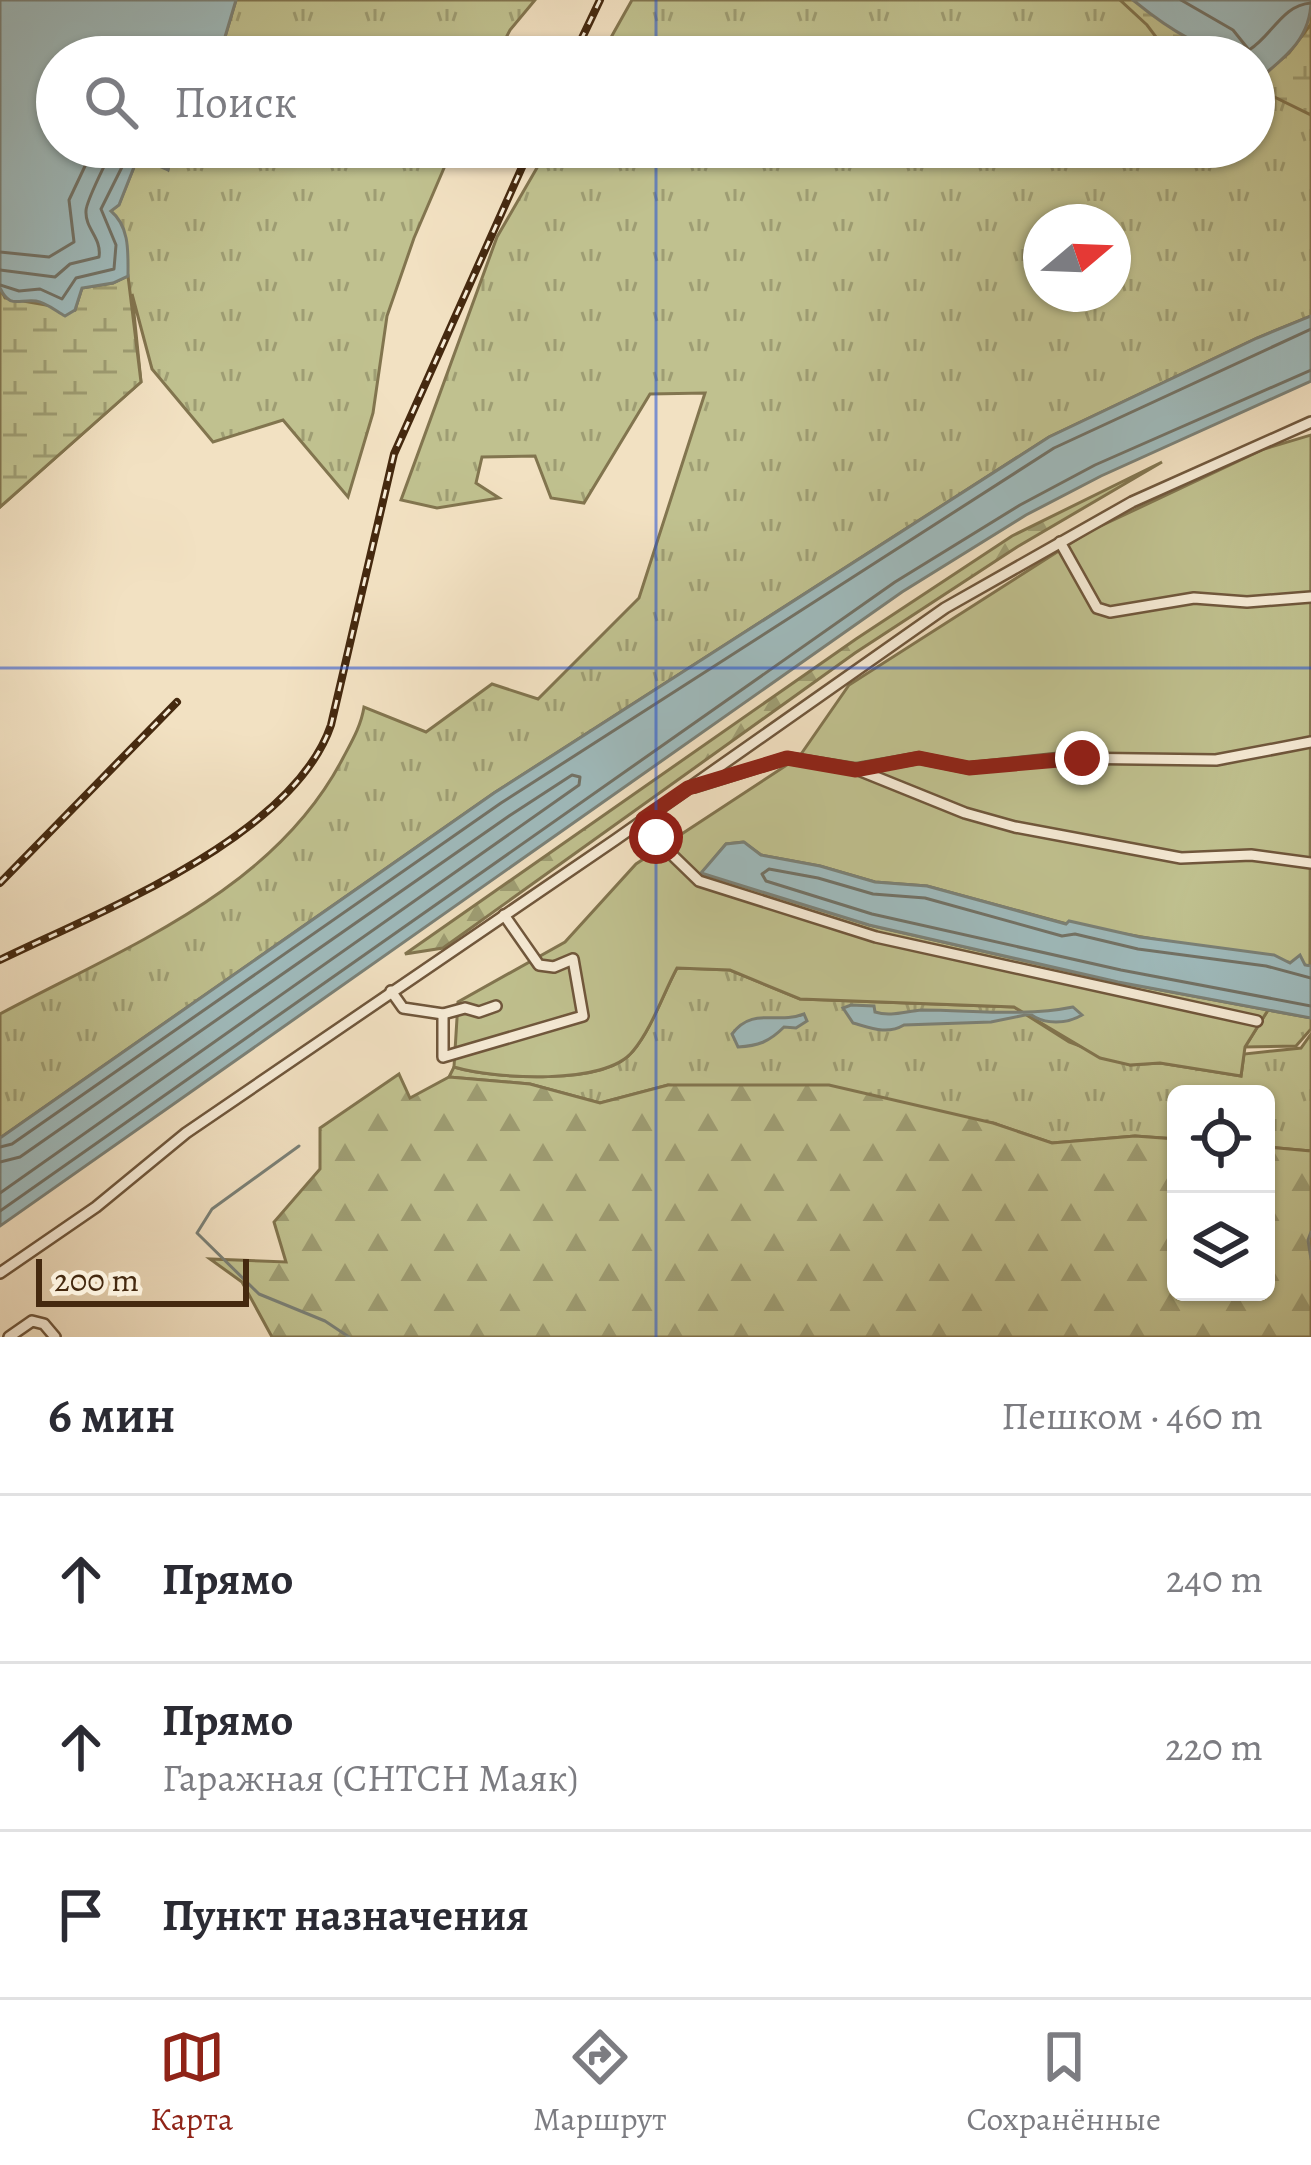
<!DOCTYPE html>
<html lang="ru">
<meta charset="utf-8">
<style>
body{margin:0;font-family:Alegreya,serif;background:#f7f7f7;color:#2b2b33}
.controls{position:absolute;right:36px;bottom:36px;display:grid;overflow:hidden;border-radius:18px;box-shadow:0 3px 9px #0004}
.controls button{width:108px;height:108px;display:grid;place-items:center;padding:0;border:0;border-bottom:3px solid #e1e1e2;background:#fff;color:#2b2b33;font:60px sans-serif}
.compass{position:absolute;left:1023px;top:204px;width:108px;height:108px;border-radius:50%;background:#fff;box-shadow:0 3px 9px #0004;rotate:71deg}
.scale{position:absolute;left:36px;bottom:30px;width:213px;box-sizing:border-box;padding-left:12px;border:6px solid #45290f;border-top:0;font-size:33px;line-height:42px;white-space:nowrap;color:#45290f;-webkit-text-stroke:9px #f7ecd7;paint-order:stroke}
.stop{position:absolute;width:36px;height:36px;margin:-27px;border:9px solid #8f2418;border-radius:50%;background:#fff}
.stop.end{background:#8f2418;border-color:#fff;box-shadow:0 3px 12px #0008}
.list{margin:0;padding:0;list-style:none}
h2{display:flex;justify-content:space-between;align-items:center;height:156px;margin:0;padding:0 48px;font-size:51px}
h2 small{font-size:39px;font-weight:400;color:#7c7c81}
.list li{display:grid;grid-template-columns:78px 1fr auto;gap:36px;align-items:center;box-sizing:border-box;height:168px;padding:0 48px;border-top:3px solid #e1e1e2}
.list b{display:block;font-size:45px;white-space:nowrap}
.list p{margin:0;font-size:39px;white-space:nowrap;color:#7c7c81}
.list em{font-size:39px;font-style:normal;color:#7c7c81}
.icon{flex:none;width:66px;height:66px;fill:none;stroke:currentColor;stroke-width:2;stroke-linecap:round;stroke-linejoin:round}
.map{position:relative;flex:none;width:1311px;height:1337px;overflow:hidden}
.search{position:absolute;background:#fff;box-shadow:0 3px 9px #0004;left:36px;right:36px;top:36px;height:132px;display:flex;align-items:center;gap:30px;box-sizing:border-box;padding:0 42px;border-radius:66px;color:#7c7c81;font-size:45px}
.sheet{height:660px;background:#fff}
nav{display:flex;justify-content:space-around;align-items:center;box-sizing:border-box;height:168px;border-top:3px solid #e1e1e2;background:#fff;font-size:33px;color:#7c7c81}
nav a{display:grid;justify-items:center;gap:6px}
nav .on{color:#8f2418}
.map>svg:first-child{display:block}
.grass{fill:url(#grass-tufts);stroke:#82754f;stroke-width:3;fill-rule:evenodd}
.forest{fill:url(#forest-firs);stroke:#82754f;stroke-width:3}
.wetland{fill:url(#wetland-marsh);stroke:#82754f;stroke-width:3}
.garden{fill:#c0c18f;stroke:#82754f;stroke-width:3}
.water{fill:#9fbbbd;stroke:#7b8177;stroke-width:3}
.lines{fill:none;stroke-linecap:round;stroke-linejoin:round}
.shore{stroke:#727266;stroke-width:3}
.stream{stroke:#7b8177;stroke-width:3}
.minor-casing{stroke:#70573c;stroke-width:14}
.minor{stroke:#f7ecd7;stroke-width:9}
.rail-casing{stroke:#45290f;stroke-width:8}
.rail{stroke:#f7ecd7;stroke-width:3;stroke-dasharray:9;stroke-linecap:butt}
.route{stroke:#8f2418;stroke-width:15}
.grid{fill:none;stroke:#1d4ed8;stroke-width:3;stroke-opacity:0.55}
</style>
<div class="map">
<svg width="1311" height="1337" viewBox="0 0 1311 1337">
<defs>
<pattern id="grass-tufts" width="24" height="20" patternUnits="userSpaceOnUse" patternTransform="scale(3)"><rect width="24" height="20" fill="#c0c18f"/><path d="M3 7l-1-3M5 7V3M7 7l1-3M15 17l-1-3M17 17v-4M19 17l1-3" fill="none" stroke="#9e9d73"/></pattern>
<pattern id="forest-firs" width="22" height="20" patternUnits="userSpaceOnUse" patternTransform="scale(3)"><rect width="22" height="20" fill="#c0c18f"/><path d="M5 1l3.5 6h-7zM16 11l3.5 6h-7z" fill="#9e9d73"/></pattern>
<pattern id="wetland-marsh" width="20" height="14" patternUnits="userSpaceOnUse" patternTransform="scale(3)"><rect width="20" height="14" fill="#c0c18f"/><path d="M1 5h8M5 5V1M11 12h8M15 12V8" fill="none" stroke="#9e9d73"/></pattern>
</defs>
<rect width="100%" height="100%" fill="#f2e1c2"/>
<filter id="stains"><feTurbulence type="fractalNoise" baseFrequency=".00167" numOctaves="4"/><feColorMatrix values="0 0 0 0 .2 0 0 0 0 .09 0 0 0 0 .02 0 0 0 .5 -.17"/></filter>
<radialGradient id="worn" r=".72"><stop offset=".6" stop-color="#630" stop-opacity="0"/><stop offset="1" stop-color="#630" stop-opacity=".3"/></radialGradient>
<g class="grass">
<path d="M236,0H535L510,30L496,57H219Z"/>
<path d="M632,0H1311V316L1257,338L1049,437L494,793L0,1138V1014C125,947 274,891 343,758C352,741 361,726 364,707L426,732L492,684L538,699L639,598L705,393L650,394L584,503L551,498L535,456L482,457L476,483L499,498L437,508L401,500L497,237L549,147H1254V57H600ZM1041,222H1113V294H1041Z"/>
<path d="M173,147H453L414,238L387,316L373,413L348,497L283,420L213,442L152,369L132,294L141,382L0,507V288L5,298L119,204L138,157L157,155L168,169Z"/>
<path d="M677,968L730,970L800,999L1014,1007L1069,1042L1130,1065L1160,1063L1241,1076L1244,1054L1301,1048L1311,1034V1151L1266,1147V1094H1176V1139L1135,1136L1052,1143L993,1123L668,1085L600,1103L530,1084L449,1077L454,1067C494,1079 605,1086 633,1051C652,1028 663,994 677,968Z"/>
<path d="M1268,1010L1311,1018V1029L1296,1046L1245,1047Z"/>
</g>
<g class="forest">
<path d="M1162,462L1017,547L855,653L443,948L405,954L856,639L1012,536Z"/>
<path d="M399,1074L410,1098L449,1077L530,1084L600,1103L668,1085H829L993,1123L1052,1143L1135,1136L1176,1139V1292H1266V1147L1311,1151V1337H272L242,1282L210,1259L286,1262L274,1222L320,1169V1128Z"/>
</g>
<g class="wetland">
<path d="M1120,0H1133L1201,44L1229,57H1171L1147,25Z"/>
<path d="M1311,24V115L1254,87V74L1260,78L1289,53Z"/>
<path d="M128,276L141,382L0,507V288L5,298L75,310L82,288L113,283Z"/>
</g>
<path class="garden" d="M1311,435L1310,966L1067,924L927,886L875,882L820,866L761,855L743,842L726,844L702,873L869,925L1118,982L1268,1010L1245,1047L1241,1076L1160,1063L1130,1065L1100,1058L1014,1007L800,999L730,970L677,968C663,994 652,1028 633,1051C606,1086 494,1079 454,1067L458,1002L565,942L636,864L799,757L849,685L1090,531L1264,449Z"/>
<g class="water">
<path d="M0,0H236L219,57H57V147H173L168,170L161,167L157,155L138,157L119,205L111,211C130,227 128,253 128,276L113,283L82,288L75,310L65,316C56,311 45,302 36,301C18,299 10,309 0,288Z"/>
<path d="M1133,0H1311C1311,37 1287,56 1260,78L1254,73V57C1210,57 1167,28 1133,0Z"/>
<path d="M1311,316V381L1101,476L1026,515L902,592L0,1226V1138L494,793L1049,437L1257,338Z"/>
<path d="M744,842L761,855L820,866L875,882L927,886L1066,924L1069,921L1140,937L1274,955L1290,963L1300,955L1305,965L1311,966V1018L1118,982L869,925L701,873L726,844Z"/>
<path d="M851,1005L874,1006L875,1012C891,1017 906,1011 922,1010C972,1010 1024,1017 1073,1007L1082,1015C1067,1024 1045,1025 1030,1014L991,1022L904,1025C887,1035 871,1028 853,1023L843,1008Z"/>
<path d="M804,1014L807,1021L796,1028L784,1027C769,1042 758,1046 738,1047L732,1034C753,1006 777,1025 804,1014Z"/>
</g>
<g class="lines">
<g class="shore">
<path d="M1181,0L1233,30L1249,50C1272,36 1282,5 1311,3"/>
<path d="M0,252L49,257L74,242L69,200L94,147"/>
<path d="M0,270L55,277L70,264L99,257C102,238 85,229 86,211C86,200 108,160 113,147"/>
<path d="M0,285L19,291L40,289L62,299L76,278L114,269L116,245L101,209L132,147"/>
<path d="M1311,978L1266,966L1138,949L1075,934L1062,936L925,898L873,894L818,878L769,869L762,874L766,881L872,914L1121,970L1311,1006"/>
<path d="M0,1147L12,1144L501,803L1054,448L1311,329"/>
<path d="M0,1162L20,1157L509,816L572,775L580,777L579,785L0,1193"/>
<path d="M0,1211L895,582L1020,505L1095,465L1311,370"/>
</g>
<g class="stream">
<path d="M299,1146L212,1209L197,1233L259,1294L325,1321L349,1337"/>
<path d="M1311,1232L1308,1240L1311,1259"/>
</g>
<g class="minor-casing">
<g id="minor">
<path d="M1060,542L1097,608L1110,612L1194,598L1247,602L1311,597"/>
<path d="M856,769L919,758L969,768L1063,758L1216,760L1311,742"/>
<path d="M694,787L787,758L856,769L965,813L1015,827L1181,858L1251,855L1311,863"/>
<path d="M643,819L666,849L699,881L876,937L1257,1021"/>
<path d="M391,991L403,1008L443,1014L465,1008L479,1012L496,1006"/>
<path d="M443,1014V1057L583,1016L573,959L554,967L539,965L504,915"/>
<path d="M0,1273L96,1207L186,1133L615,840L945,608L1132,502L1311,422"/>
<path d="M9,1337L32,1321L44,1324L55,1337"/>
</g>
</g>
<use href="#minor" class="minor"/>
<g class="rail-casing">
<g id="rail">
<path d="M573,57L600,0"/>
<path d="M0,883L177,702"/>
<path d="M0,960C101,911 293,837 331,725L394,454L531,147"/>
</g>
</g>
<use href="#rail" class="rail"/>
</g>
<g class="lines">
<path class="route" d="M656,837L643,819L688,788L787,758L856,770L919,758L969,768L1082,758"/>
</g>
<path class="grid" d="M656,0V57M656,147V1337M0,668H1311"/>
<rect width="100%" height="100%" filter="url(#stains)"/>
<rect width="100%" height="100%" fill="url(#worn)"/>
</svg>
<div class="controls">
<button><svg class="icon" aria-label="locate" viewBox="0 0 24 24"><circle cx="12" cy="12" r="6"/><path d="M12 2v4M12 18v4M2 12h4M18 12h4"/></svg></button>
<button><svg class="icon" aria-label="layers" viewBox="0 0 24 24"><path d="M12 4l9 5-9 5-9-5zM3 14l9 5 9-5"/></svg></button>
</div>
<svg class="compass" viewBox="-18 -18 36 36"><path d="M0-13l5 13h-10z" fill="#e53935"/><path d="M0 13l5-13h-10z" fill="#7c7c81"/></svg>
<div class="scale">200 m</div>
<div class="stop" style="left:656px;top:837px"></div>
<div class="stop end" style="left:1082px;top:758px"></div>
<div class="search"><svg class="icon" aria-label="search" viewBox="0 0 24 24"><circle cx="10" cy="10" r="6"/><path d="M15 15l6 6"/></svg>Поиск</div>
</div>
<section class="sheet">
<h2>6 мин<small>Пешком · 460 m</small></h2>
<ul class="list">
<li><svg class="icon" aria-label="ahead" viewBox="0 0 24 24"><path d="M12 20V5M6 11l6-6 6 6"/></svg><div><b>Прямо</b></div><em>240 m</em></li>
<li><svg class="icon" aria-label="ahead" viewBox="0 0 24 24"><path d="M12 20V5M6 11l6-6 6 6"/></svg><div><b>Прямо</b><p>Гаражная (СНТСН Маяк)</p></div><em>220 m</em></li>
<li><svg class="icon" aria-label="arrive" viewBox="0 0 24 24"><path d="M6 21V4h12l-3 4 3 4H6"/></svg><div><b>Пункт назначения</b></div></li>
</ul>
</section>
<nav>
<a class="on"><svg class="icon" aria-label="map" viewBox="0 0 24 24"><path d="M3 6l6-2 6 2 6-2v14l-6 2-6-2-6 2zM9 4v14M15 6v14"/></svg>Карта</a>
<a><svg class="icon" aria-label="directions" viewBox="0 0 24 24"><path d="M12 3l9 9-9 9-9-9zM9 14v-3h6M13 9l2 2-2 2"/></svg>Маршрут</a>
<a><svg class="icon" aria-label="saved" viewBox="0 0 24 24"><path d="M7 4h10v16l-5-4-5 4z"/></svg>Сохранённые</a>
</nav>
